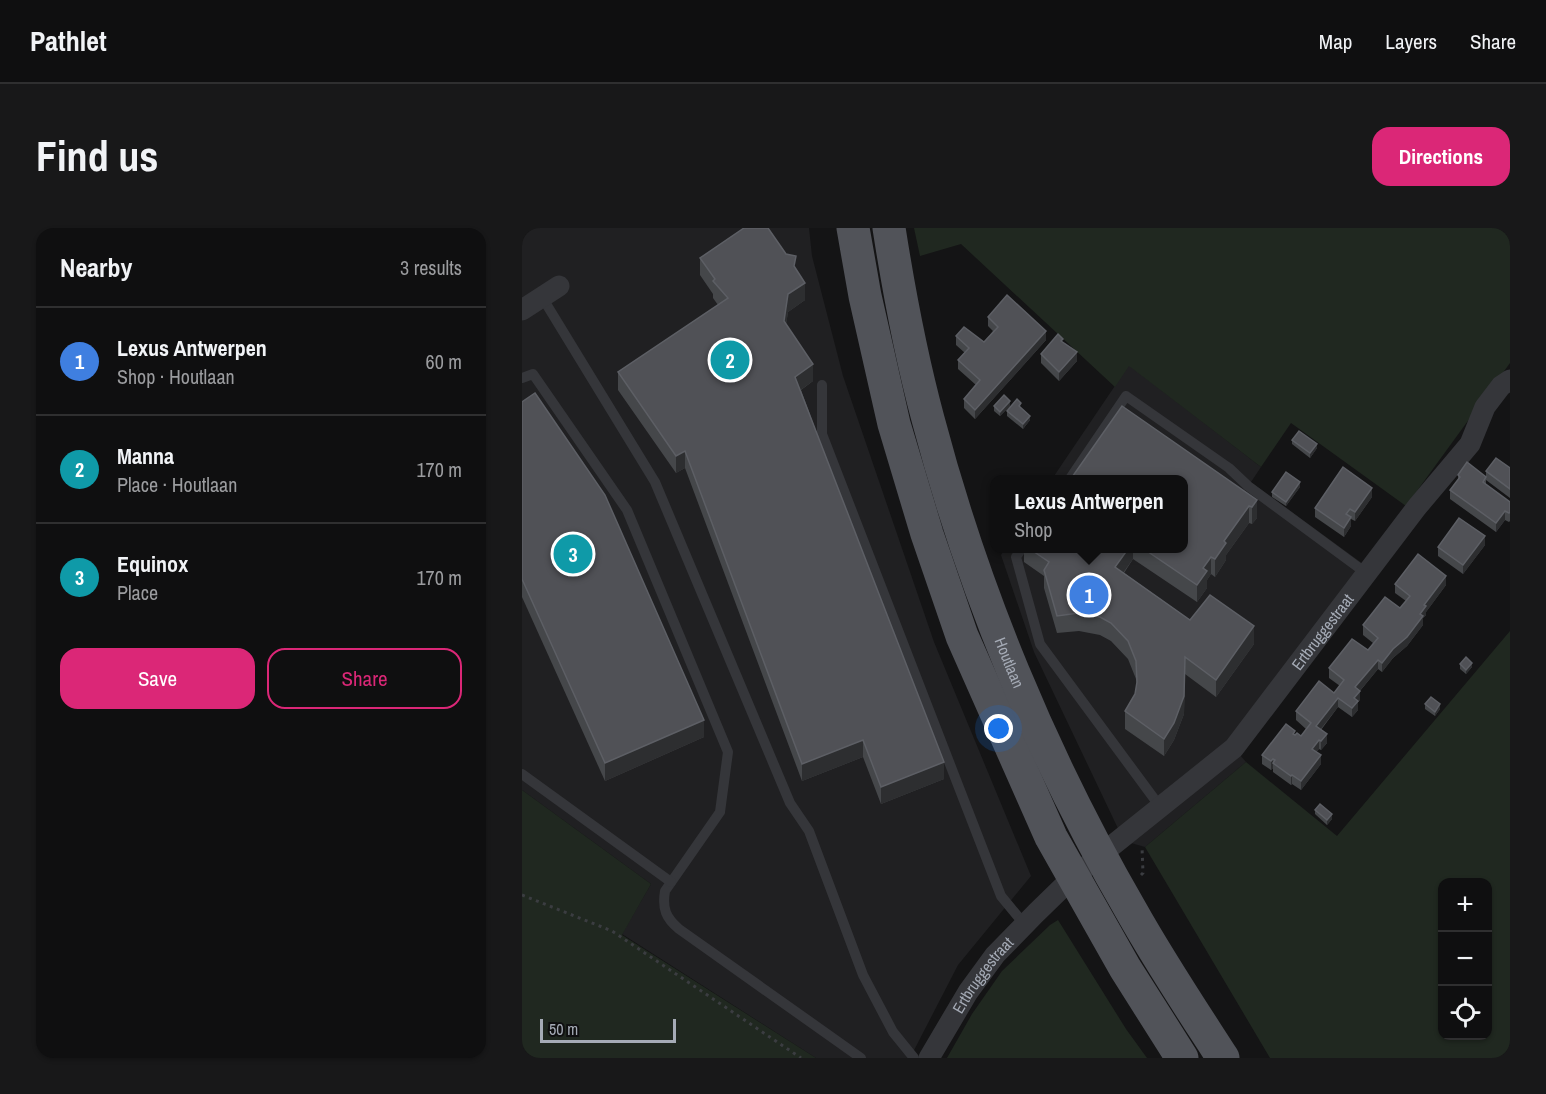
<!DOCTYPE html>
<meta charset="utf-8">
<style>
body{margin:0;font-family:"Archivo Narrow",sans-serif;background:#181819;color:#f1f3f6}
.controls{position:absolute;right:18px;bottom:18px;display:grid;overflow:hidden;border-radius:12px;box-shadow:0 2px 4px #0004}
.controls button{width:54px;height:54px;display:grid;place-items:center;padding:0;border:0;border-bottom:2px solid #2f2f30;background:#0f0f10;color:#f1f3f6;font:30px sans-serif}
.scale{position:absolute;left:18px;bottom:15px;width:136px;box-sizing:border-box;padding-left:6px;border:3px solid #a5abb6;border-top:0;font-size:16px;line-height:21px;white-space:nowrap;color:#a5abb6;-webkit-text-stroke:4px #0f0f10;paint-order:stroke}
.you{position:absolute;left:477px;top:501px;width:21px;height:21px;margin:-15px;border:4px solid #fff;border-radius:50%;background:#1a73e8;box-shadow:0 0 0 9px #1a73e833}
.badge{display:grid;place-items:center;width:39px;height:39px;border-radius:50%;background:#db2777;color:#fff;font-size:20px;font-weight:700}
.pin{position:absolute;translate:-50% -50%;border:3px solid #fff;box-shadow:0 2px 6px #0006}
.popup{position:absolute;left:468px;top:247px;width:198px;height:78px;box-sizing:border-box;display:grid;place-content:center;border-radius:12px;background:#0f0f10;filter:drop-shadow(0 2px 4px #0005);font-size:20px;white-space:nowrap;color:#9b9c9f}
.popup b{font-size:22px;color:#f1f3f6}
.popup::after{content:'';position:absolute;left:50%;top:100%;margin-left:-12px;border:12px solid transparent;border-top-color:#0f0f10}
.list{margin:0;padding:0;list-style:none}
h2{display:flex;justify-content:space-between;align-items:center;height:78px;margin:0;padding:0 24px;font-size:26px}
h2 small{font-size:20px;font-weight:400;color:#9b9c9f}
.list li{display:grid;grid-template-columns:39px 1fr auto;gap:18px;align-items:center;box-sizing:border-box;height:108px;padding:0 24px;border-top:2px solid #2f2f30}
.list b{display:block;font-size:22px;white-space:nowrap}
.list p{margin:0;font-size:20px;white-space:nowrap;color:#9b9c9f}
.list em{font-size:20px;font-style:normal;color:#9b9c9f}
.actions{display:flex;gap:12px;padding:18px 24px}
.actions a{flex:1;padding:14px 0;border:2px solid #db2777;border-radius:18px;text-align:center;font-size:21px;color:#db2777}
.actions .main{background:#db2777;color:#fff}
.icon{flex:none;width:33px;height:33px;fill:none;stroke:currentColor;stroke-width:2;stroke-linecap:round;stroke-linejoin:round}
.map{position:relative;flex:none;width:988px;height:830px;overflow:hidden;border-radius:18px}
header{display:flex;align-items:center;gap:36px;box-sizing:border-box;height:84px;padding:0 30px;background:#0f0f10;border-bottom:2px solid #2f2f30}
header strong{font-size:28px}
nav{display:flex;gap:33px;margin-inline-start:auto;font-size:21px}
.intro{display:flex;align-items:center;justify-content:space-between;box-sizing:border-box;height:144px;padding:0 36px}
h1{margin:0;font-size:42px}
.button{padding:15px 27px;border-radius:18px;background:#db2777;color:#fff;font-size:21px;font-weight:700}
main{display:flex;gap:36px;padding:0 36px}
aside{flex:1;background:#0f0f10;border-radius:18px;box-shadow:0 2px 4px #0004}
.map>svg:first-child{display:block}
.built{fill:#202022}
.green{fill:#202820;fill-rule:evenodd}
.lines{fill:none;stroke-linecap:round;stroke-linejoin:round}
.path{stroke:#3b3d41;stroke-width:3;stroke-dasharray:3 4.5;stroke-linecap:butt}
.lane{stroke:#35363a;stroke-width:10}
.street{stroke:#35363a;stroke-width:21}
.primary{stroke:#515359;stroke-width:33}
.wall{fill:#45474a}
.shaded-wall{fill:#2d2e30}
.building{fill:#505156;stroke:#5d5f65;stroke-width:1.5}
.labels{text-anchor:middle;stroke-width:4.5;stroke-linejoin:round;paint-order:stroke}
.street-label{font-size:16px;fill:#a5abb6;stroke:#0f0f10}
</style>
<header>
<strong>Pathlet</strong>
<nav><a>Map</a><a>Layers</a><a>Share</a></nav>
</header>
<div class="intro"><h1>Find us</h1><a class="button">Directions</a></div>
<main>
<aside>
<h2>Nearby<small>3 results</small></h2>
<ul class="list">
<li><span class="badge" style="background:#3f7fe0">1</span><div><b>Lexus Antwerpen</b><p>Shop · Houtlaan</p></div><em>60 m</em></li>
<li><span class="badge" style="background:#0f9aa8">2</span><div><b>Manna</b><p>Place · Houtlaan</p></div><em>170 m</em></li>
<li><span class="badge" style="background:#0f9aa8">3</span><div><b>Equinox</b><p>Place</p></div><em>170 m</em></li>
</ul>
<div class="actions"><a class="main">Save</a><a>Share</a></div>
</aside>
<div class="map">
<svg width="988" height="830" viewBox="0 0 988 830">
<rect width="100%" height="100%" fill="#141415"/>
<g class="built">
<path d="M0,0H287L290,28L321,148L412,414L509,648L436,737L388,830H294L100,706L129,656L0,562Z"/>
<path d="M607,137L739,239L729,254L848,341L712,520L724,534L623,619L602,613L512,424L479,327L483,320H662V252L530,251Z"/>
</g>
<g class="green">
<path d="M392,0H988V135L884,278L769,195L739,239L607,138L593,159L439,16L398,28Z"/>
<path d="M988,403V830H748L623,619L724,534L815,608ZM966,654V808H921V654Z"/>
<path d="M0,562L129,656L100,707L294,830H0Z"/>
<path d="M536,692L604,801L625,830H425L450,786L480,743L528,697Z"/>
</g>
<g class="lines">
<g class="path">
<path d="M619,647L621,645L620,619"/>
<path d="M0,667L90,703L279,830"/>
</g>
<g class="lane">
<path d="M20,69L133,254L268,575L287,603L341,747L371,804L392,830"/>
<path d="M0,150L11,146L105,282L206,524L198,584L143,663C140,681 144,690 157,701L339,830"/>
<path d="M300,157V206L479,668L503,697"/>
<path d="M547,252L604,168L707,240L726,258L844,345"/>
<path d="M500,320L494,329L518,416L639,580"/>
<path d="M0,546L149,654"/>
</g>
<g class="street">
<path d="M0,82L37,58"/>
<path id="s1" d="M407,830L446,764L473,727L514,685L551,649L712,520L895,279L948,216L963,179L979,158L988,152"/>
</g>
<g class="primary">
<path d="M331,0L343,68L372,196L405,306L440,408L529,609L603,740L660,830"/>
<path id="s2" d="M367,0C377,64 389,128 406,191C451,362 521,531 610,684C638,734 670,782 701,830"/>
</g>
</g>
<g class="wall">
<path d="M178,30L274,41L283,72L266,84L264,96L291,153L279,162L422,551L359,576L341,529L280,553L163,240L154,245L96,162V144L196,77L191,70V66L178,47Z"/>
<path d="M466,89L524,112L453,191L442,180V171L454,157L436,141V132L443,125L434,117V108L462,114L471,103L466,98Z"/>
<path d="M541,114L555,133L537,153L519,135V126Z"/>
<path d="M0,174L182,509L83,553L0,369Z"/>
<path d="M472,178H488L478,188L472,183Z"/>
<path d="M499,180L508,192L501,201L485,188V183Z"/>
<path d="M770,212L795,220L788,230L770,216Z"/>
<path d="M988,240V270L964,252V257L988,274V293L987,294L983,292L974,304L928,271V262L936,252V247L964,248V243Z"/>
<path d="M778,259L764,278L750,269V264Z"/>
<path d="M850,269L833,293L829,291V298L822,309L793,289V280Z"/>
<path d="M735,272V290L730,296L727,295L704,327V332L693,349L689,346L685,352V360L675,374L611,331L602,345L668,392L732,416L694,469L663,446L662,486L652,512L642,528L603,501V483L613,466L615,458L614,451L606,431L589,413L578,407L557,403L535,405L522,360V348L502,334V321H662Z"/>
<path d="M963,317L941,346L916,328V319Z"/>
<path d="M873,356L924,357L904,384V387L901,390V397L885,418L871,430L860,444L856,441L838,463V472L836,474V482L830,489L816,479L799,502L805,515L799,522L797,521L794,524L799,536L779,562L770,556L769,557L751,544V540L749,542L740,536V527L773,507L779,508L784,501L774,492V483L812,465L818,458L807,450V440L846,422L851,415L841,407V397L878,380L884,373L873,365Z"/>
<path d="M938,436L950,439L944,446L938,441Z"/>
<path d="M903,476L918,481L913,488L903,481Z"/>
<path d="M793,582L810,591L805,597L793,586Z"/>
</g>
<g class="shaded-wall">
<path d="M283,55V72L266,84L262,111V93L266,66Z"/>
<path d="M524,103V112L453,191V182Z"/>
<path d="M555,124V133L537,153V144Z"/>
<path d="M291,136V153L273,166V149Z"/>
<path d="M488,173V178L478,188V184Z"/>
<path d="M508,188V192L501,201V196Z"/>
<path d="M795,216V220L788,230V225Z"/>
<path d="M163,223V240L154,245V228Z"/>
<path d="M778,254V259L764,278V274Z"/>
<path d="M850,260V269L833,293V284Z"/>
<path d="M735,272V290L730,296V279Z"/>
<path d="M727,278V295L704,327V332L693,349V331L702,313Z"/>
<path d="M983,283V292L974,304V295Z"/>
<path d="M829,289V298L822,309V300Z"/>
<path d="M963,308V317L941,346V337Z"/>
<path d="M606,321H611V331L593,356V339Z"/>
<path d="M689,329V346L685,352V360L675,374V357L681,340Z"/>
<path d="M924,348V357L904,384V387L901,390V397L885,418L871,430L860,444V435L898,386L902,377Z"/>
<path d="M732,398V416L694,469V452Z"/>
<path d="M663,429L662,486L652,512L642,528V511Z"/>
<path d="M856,432V441L836,465L838,463V472L836,474V482L830,489V480L833,459Z"/>
<path d="M950,435V439L944,446V442Z"/>
<path d="M816,470V479L794,507V498Z"/>
<path d="M918,476V481L913,488V484Z"/>
<path d="M182,492V509L83,553V535Z"/>
<path d="M805,506V515L799,522V513Z"/>
<path d="M341,512V529L280,553V536Z"/>
<path d="M797,512V521L790,530V521Z"/>
<path d="M799,527V536L779,562V553Z"/>
<path d="M751,531V540L749,542V533Z"/>
<path d="M422,534V551L359,576V559Z"/>
<path d="M770,547V556L769,557V548Z"/>
<path d="M810,586V591L805,597V592Z"/>
</g>
<g class="building">
<path d="M222,0H246L264,26L274,28L272,38L283,55L266,66L262,93L291,136L273,149L422,534L359,559L341,512L280,536L163,223L154,228L96,144L206,70L191,53L193,51L178,30Z"/>
<path d="M485,67L524,103L453,182L442,171L458,152L436,132L447,120L434,108L442,99L462,114L476,99L466,89Z"/>
<path d="M536,106L541,111L539,113L555,124L537,144L519,126Z"/>
<path d="M13,165L83,267L182,492L83,535L0,351V174Z"/>
<path d="M482,167L488,173L478,184L472,178Z"/>
<path d="M495,171L499,175L497,178L508,188L501,196L485,183Z"/>
<path d="M600,178L735,272L730,279L727,278L702,313L704,315L693,331L689,329L681,340L685,343L675,357L622,321H662V252H548Z"/>
<path d="M777,203L795,216L788,225L770,212Z"/>
<path d="M974,230L988,240V261L964,243Z"/>
<path d="M945,234L964,249L961,254L988,274V284L987,285L983,283L974,295L928,262L938,249L936,247Z"/>
<path d="M821,239L850,260L833,284L828,281L824,286L829,289L822,300L793,280Z"/>
<path d="M764,244L778,254L764,274L750,264Z"/>
<path d="M937,290L963,308L941,337L916,319Z"/>
<path d="M508,321H606L593,339L668,392L688,367L732,398L694,452L663,429L662,468L652,495L642,511L603,483L613,466L615,454L614,433L606,413L589,395L578,389L557,385L535,388L522,342L527,334Z"/>
<path d="M896,326L924,348L902,377L904,378L898,386L901,388L885,409L871,421L860,435L856,432L833,459L838,463L832,470L836,473L830,480L816,470L794,498L805,506L799,513L797,512L790,521L799,527L779,553L770,547L769,548L751,535L753,532L751,531L749,533L740,527L764,496L773,503L771,506L773,507L775,505L779,508L789,495L774,483L797,453L812,465L822,452L807,440L830,411L846,422L856,410L841,397L863,369L878,380L888,368L873,356Z"/>
<path d="M944,429L950,435L944,442L938,436Z"/>
<path d="M909,469L918,476L913,484L903,476Z"/>
<path d="M798,576L810,586L805,592L793,582Z"/>
</g>
<g class="labels">
<g class="street-label">
<text dy="6" stroke="none"><textPath href="#s1" startOffset="585">Ertbruggestraat</textPath></text>
<text dy="6" stroke="none"><textPath href="#s2" startOffset="452">Houtlaan</textPath></text>
<text dy="6" stroke="none"><textPath href="#s1" startOffset="99">Ertbruggestraat</textPath></text>
</g>
</g>
</svg>
<div class="controls">
<button>+</button>
<button>−</button>
<button><svg class="icon" aria-label="locate" viewBox="0 0 24 24"><circle cx="12" cy="12" r="6"/><path d="M12 2v4M12 18v4M2 12h4M18 12h4"/></svg></button>
</div>
<div class="scale">50 m</div>
<div class="you"></div>
<div class="pin badge" style="left:567px;top:367px;background:#3f7fe0">1</div>
<div class="popup"><b>Lexus Antwerpen</b>Shop</div>
<div class="pin badge" style="left:208px;top:132px;background:#0f9aa8">2</div>
<div class="pin badge" style="left:51px;top:326px;background:#0f9aa8">3</div>
</div>
</main>
